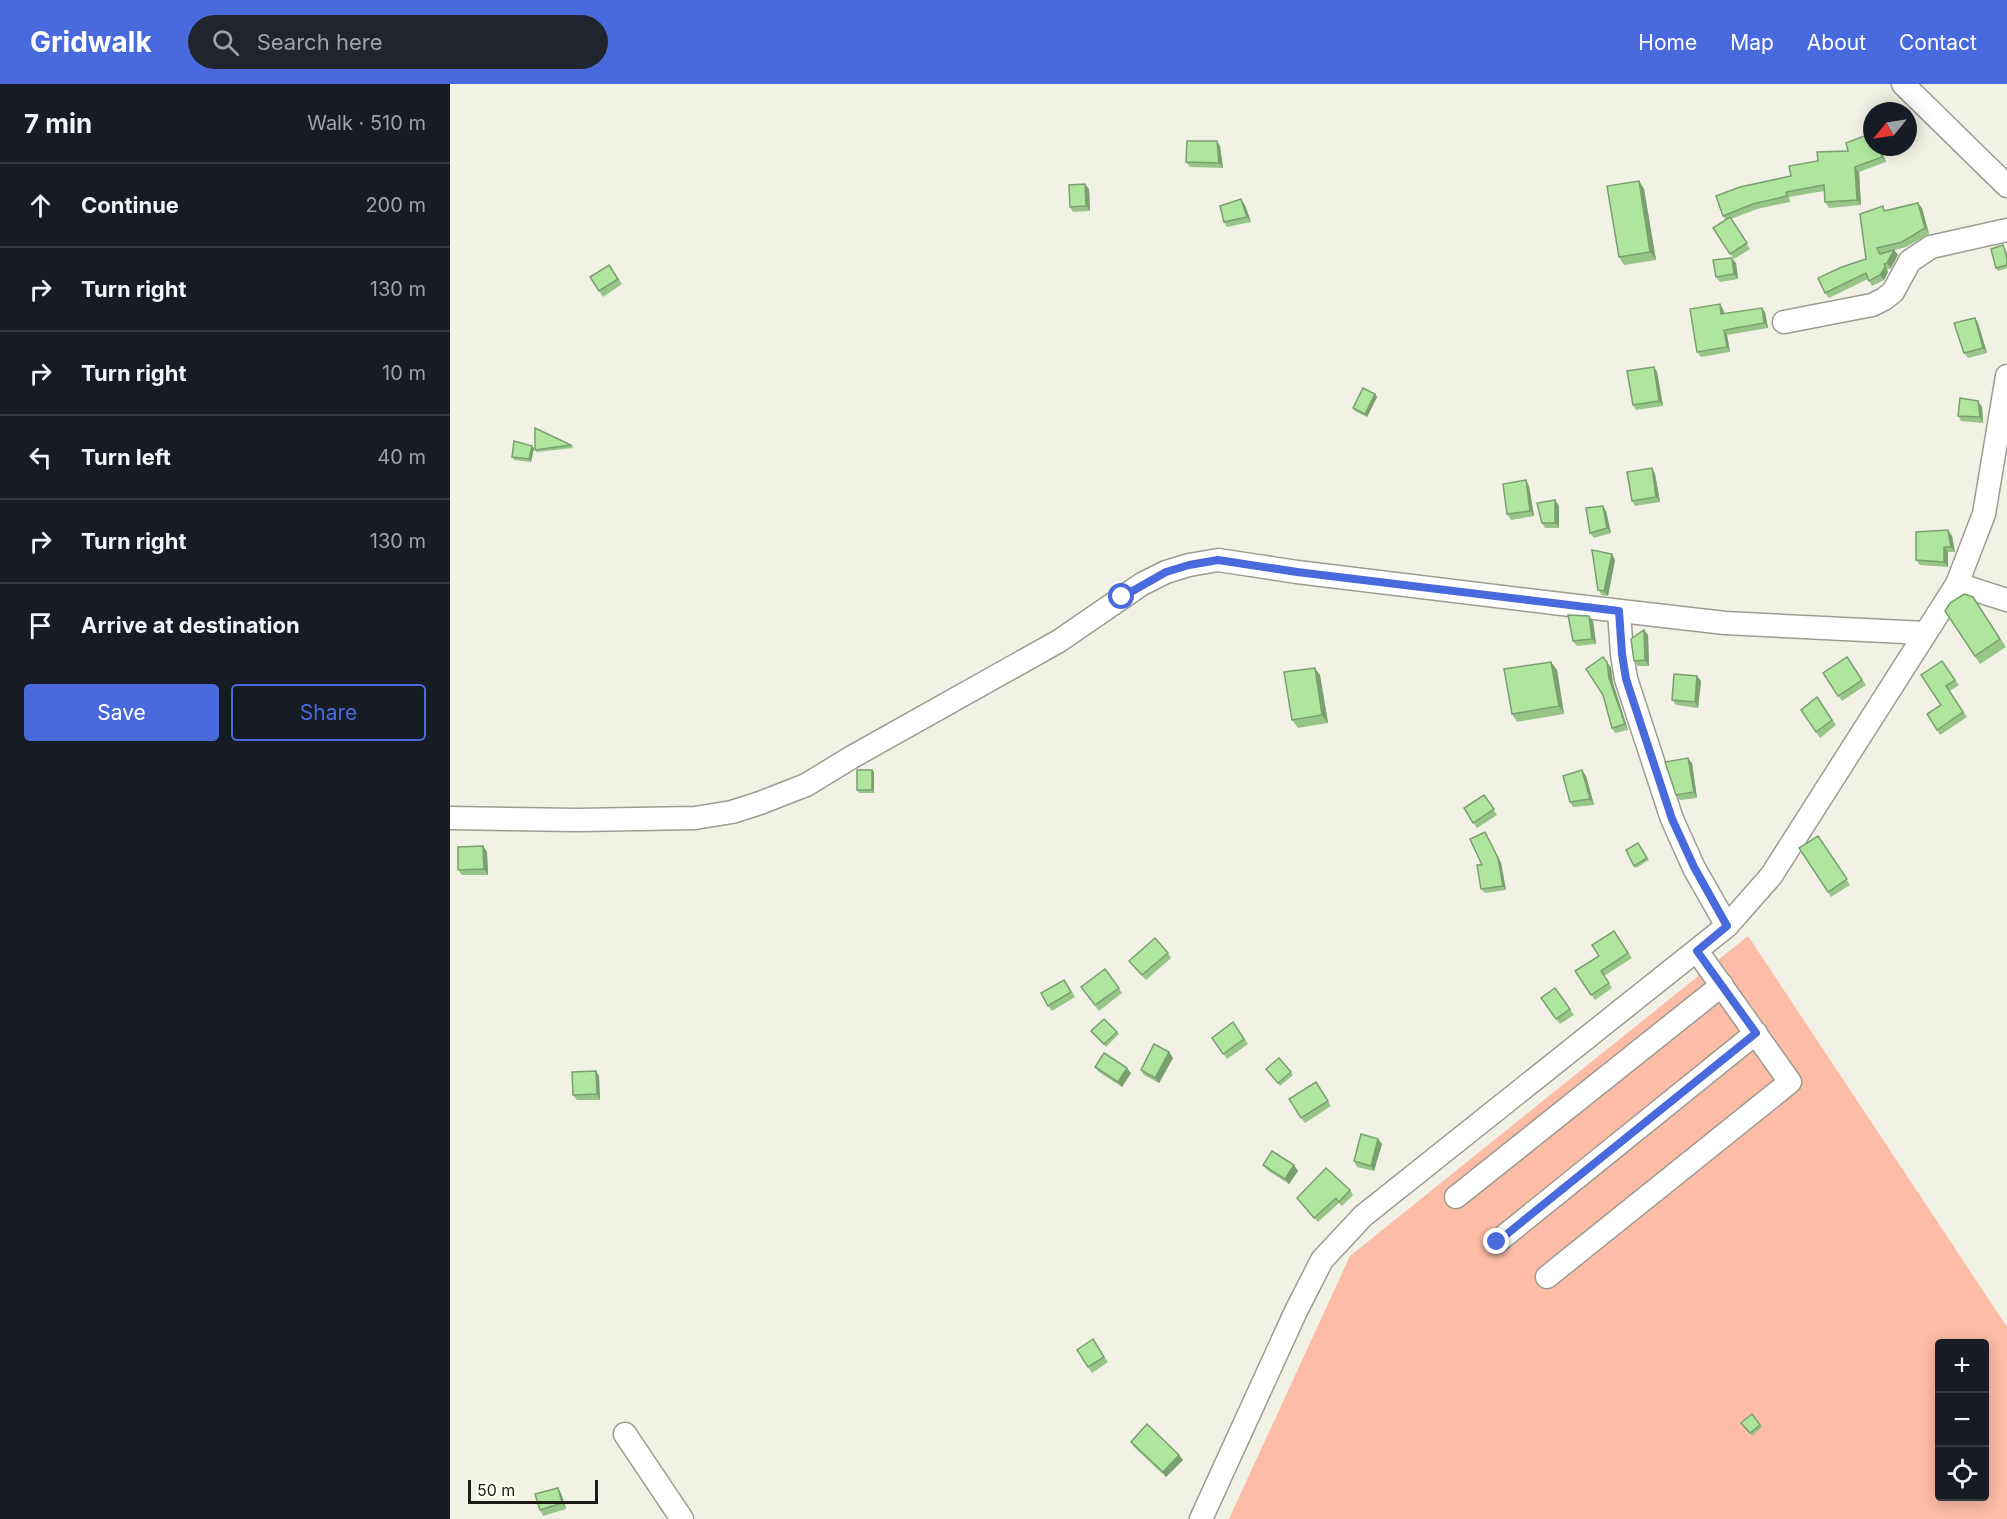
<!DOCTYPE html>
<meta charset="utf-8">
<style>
body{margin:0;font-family:Inter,sans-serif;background:#20242c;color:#f1f3f6}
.controls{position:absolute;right:18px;bottom:18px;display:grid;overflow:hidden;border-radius:6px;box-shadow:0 3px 15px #0003}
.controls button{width:54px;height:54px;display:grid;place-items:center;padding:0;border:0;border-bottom:2px solid #363941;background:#171b24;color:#f1f3f6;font:30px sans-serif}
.compass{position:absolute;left:1413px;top:18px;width:54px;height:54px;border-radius:50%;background:#171b24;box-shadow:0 3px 15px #0003;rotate:240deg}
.scale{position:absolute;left:18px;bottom:15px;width:130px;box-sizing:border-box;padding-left:6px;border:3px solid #1b1a17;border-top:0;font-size:16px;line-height:21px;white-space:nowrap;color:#1b1a17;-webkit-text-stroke:4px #fffef3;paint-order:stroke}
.stop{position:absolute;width:18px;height:18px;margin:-14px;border:4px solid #496add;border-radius:50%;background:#fff}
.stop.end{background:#496add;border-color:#fff;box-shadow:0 2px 6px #0008}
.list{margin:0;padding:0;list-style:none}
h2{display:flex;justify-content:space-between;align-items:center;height:78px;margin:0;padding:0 24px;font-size:26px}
h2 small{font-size:20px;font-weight:400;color:#9ea1a6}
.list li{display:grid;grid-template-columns:39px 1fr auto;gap:18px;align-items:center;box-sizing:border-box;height:84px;padding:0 24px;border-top:2px solid #363941}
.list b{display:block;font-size:22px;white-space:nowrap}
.list em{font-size:20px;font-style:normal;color:#9ea1a6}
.actions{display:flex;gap:12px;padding:18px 24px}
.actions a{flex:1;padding:14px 0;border:2px solid #496add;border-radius:6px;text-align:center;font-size:21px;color:#496add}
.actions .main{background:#496add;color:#fff}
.icon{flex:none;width:33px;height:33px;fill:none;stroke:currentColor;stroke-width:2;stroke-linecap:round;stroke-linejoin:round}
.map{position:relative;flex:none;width:1557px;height:1435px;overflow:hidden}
header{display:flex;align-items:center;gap:36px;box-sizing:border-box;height:84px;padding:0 30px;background:#496add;color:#fff}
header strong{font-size:28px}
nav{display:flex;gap:33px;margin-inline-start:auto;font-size:21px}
.search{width:420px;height:54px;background:#20242c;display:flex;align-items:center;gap:15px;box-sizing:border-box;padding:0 21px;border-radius:33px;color:#9ea1a6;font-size:22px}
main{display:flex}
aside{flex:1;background:#171b24}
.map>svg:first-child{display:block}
.green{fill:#fcbca5;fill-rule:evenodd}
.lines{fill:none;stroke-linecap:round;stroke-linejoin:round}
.minor-casing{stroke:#9d9c92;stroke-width:25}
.minor{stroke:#fff;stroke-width:22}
.wall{fill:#97c588}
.shaded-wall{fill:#7ba06f}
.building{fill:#b0e59e;stroke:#7ba06f;stroke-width:1.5}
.route{stroke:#496add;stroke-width:8}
</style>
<header>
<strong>Gridwalk</strong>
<div class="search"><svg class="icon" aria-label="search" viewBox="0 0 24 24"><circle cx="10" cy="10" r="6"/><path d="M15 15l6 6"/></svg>Search here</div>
<nav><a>Home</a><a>Map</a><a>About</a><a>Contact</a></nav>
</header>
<main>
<aside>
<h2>7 min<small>Walk · 510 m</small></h2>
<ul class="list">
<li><svg class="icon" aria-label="ahead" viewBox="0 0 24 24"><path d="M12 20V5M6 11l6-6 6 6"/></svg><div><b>Continue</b></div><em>200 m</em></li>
<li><svg class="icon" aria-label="right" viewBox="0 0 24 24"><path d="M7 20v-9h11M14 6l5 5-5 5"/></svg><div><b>Turn right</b></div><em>130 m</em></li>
<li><svg class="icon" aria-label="right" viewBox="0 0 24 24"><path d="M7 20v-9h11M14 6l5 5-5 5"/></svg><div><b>Turn right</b></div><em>10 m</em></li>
<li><svg class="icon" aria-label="left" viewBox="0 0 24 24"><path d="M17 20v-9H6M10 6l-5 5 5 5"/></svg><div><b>Turn left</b></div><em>40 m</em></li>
<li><svg class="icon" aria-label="right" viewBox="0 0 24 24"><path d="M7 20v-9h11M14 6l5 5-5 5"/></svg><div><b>Turn right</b></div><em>130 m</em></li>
<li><svg class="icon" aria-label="arrive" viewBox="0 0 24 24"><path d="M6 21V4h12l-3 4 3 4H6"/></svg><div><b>Arrive at destination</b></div></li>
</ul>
<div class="actions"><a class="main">Save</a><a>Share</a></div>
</aside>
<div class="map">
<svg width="1557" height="1435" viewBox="0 0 1557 1435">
<rect width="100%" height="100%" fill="#f1f1e6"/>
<path class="green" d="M1298,852L1557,1243V1435H779L900,1172ZM1490,1260H1534V1412H1490Z"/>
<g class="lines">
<g class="minor-casing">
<g id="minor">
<path d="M1453,0L1557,102"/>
<path d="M1334,238L1422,221L1434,215L1443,208L1460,177L1481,163L1557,146"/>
<path d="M1507,500L1557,516"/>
<path d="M1169,527L1172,570L1176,595L1222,735L1244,784L1277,842"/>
<path d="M0,734L128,736L245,734L282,728L310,719L356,701L402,673L609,557L692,500L716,488L739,481L768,476L847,488L1136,523L1275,539L1475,549"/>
<path d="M1006,1113L1272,901"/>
<path d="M1047,1158L1306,949"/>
<path d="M1097,1193L1340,998L1247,867"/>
<path d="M175,1350L232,1435"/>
<path d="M751,1435L846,1227L872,1176L913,1132L1277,842L1321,792L1507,500L1534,430L1557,292"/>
</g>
</g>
<use href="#minor" class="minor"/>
</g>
<g class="wall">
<path d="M770,62L773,84L740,83L736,78Z"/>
<path d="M1430,63L1436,78L1409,88L1411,121L1379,124L1375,118L1374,107L1339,113L1340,118L1307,125L1281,135L1300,165L1284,175L1263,144L1276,136L1273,132L1368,77L1398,67Z"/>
<path d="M1189,97L1194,105L1206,176L1174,181L1169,173Z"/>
<path d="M639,105L640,127L623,128L620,123Z"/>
<path d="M795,121L801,138L777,143L774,138Z"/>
<path d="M1472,124L1479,150L1456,163L1444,166L1448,171L1441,184L1437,186L1438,188L1434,196L1422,202L1418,195L1379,214L1375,209L1416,175L1436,127Z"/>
<path d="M1555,164L1557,170V184L1548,187L1546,184Z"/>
<path d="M1286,179L1288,195L1270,198L1266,193Z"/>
<path d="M159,181L172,200L153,213L140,193Z"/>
<path d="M1273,225L1274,230L1315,228L1318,244L1277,251L1280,268L1251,273L1247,268Z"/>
<path d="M1525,234L1528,239L1537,269L1518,274L1514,269Z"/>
<path d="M1204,283L1207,288L1213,322L1186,326L1183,321Z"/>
<path d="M925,310L927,313L917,333L905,327L903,324Z"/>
<path d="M1532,323L1533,339L1511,337L1508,332Z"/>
<path d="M121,361L123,364L87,368L85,366Z"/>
<path d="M84,364L81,378L64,376L62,373Z"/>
<path d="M1202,384L1205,390L1210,418L1185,422L1182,417Z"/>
<path d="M1076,396L1079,402L1084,432L1061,436L1057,430Z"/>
<path d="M1105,416L1109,422V444H1095L1092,439Z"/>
<path d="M1156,427L1161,449L1144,454L1140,449Z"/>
<path d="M1502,452L1505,468H1498V483L1470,481L1466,476Z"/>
<path d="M1165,476L1158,512L1152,511L1148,506Z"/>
<path d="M1523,513L1556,563L1530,580L1495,527Z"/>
<path d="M1143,537L1146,560L1127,562L1123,557Z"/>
<path d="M1198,551L1199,582H1188L1184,577Z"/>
<path d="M1153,573L1161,584L1163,599L1178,646L1165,649L1162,644L1153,611Z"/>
<path d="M1397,573L1416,601L1392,617L1373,589Z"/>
<path d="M1492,577L1509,601L1500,607L1517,633L1490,651L1477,630L1491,621Z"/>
<path d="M1107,586L1114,630L1067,638L1062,630Z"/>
<path d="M870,591L878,639L848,644L842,636Z"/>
<path d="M1251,597L1248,624L1226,621L1222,616Z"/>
<path d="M1367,613L1386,641L1370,654L1351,626Z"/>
<path d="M1242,679L1247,714L1230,716L1226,711Z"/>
<path d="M422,686L424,688V709H409L407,706Z"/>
<path d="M1132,686L1136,692L1144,721L1123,723L1120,718Z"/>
<path d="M1034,711L1047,731L1027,744L1014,724Z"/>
<path d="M1368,752L1400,801L1381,813L1349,764Z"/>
<path d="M1038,753L1051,779L1056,806L1035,809L1031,805L1032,781Z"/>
<path d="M1188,759L1199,776L1186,784L1184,782Z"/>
<path d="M33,762L37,768L38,791H12L8,786Z"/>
<path d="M1164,847L1182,874L1154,892L1162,904L1145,916L1125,887L1149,872Z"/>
<path d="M718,869L721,874L696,896L679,877Z"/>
<path d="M655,885L672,909L649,927L631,903Z"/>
<path d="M618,901L625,913L602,927L598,922Z"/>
<path d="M1105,904L1124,931L1110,940L1091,914Z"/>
<path d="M783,938L798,960L777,975L762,954Z"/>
<path d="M641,947L667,948L669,950L656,963Z"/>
<path d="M719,968L723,974L709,999L694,991L691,986Z"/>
<path d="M829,974L843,991L830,1002L816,985Z"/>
<path d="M645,983L681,989L672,1003L649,988Z"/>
<path d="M146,987L149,992L150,1016H127L123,1011Z"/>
<path d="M866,998L881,1022L855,1039L851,1034Z"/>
<path d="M928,1055L932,1060L924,1087L907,1083L904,1077Z"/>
<path d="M813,1081H844L848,1087L839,1100L817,1086Z"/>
<path d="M900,1106L903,1111L892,1122L889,1119L868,1138L847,1114Z"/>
<path d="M643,1255L658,1278L642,1289L627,1266Z"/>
<path d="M1302,1330L1312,1343L1302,1352L1291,1339Z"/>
<path d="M681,1358L729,1371L733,1376L716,1393L684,1363Z"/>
<path d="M111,1409L116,1425L93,1432L90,1426Z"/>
</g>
<g class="shaded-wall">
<path d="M767,57L770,62L773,84L769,79Z"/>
<path d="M1428,63H1430L1436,78L1432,73Z"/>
<path d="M1405,83L1409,88L1411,121L1407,116Z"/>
<path d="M1189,97L1194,105L1206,176L1200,168Z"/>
<path d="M635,100L639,105L640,127L636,122Z"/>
<path d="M791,115L795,121L801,138L797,133Z"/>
<path d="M1468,119L1472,124L1479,150L1475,144Z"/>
<path d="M1444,166L1448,171L1441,184L1437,179Z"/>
<path d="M1282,174L1286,179L1288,195L1284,190Z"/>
<path d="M1434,180L1438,188L1434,196L1430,191Z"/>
<path d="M1270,220L1273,225L1275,235L1271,230Z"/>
<path d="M1312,224L1315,228L1318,244L1314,239Z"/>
<path d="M1525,234L1528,239L1537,269L1533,264Z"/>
<path d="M1274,246L1277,251L1280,268L1277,263Z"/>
<path d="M1204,283L1207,288L1213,322L1209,317Z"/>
<path d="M925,310L927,313L917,333L915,330Z"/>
<path d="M1528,317L1532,323L1533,339L1530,333Z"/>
<path d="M82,362L84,364L81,378L79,375Z"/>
<path d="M1202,384L1205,390L1210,418L1206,413Z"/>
<path d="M1076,396L1079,402L1084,432L1080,427Z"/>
<path d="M1105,416L1109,422V444L1105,439Z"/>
<path d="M1153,422L1156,427L1161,449L1157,444Z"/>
<path d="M1498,446L1502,452L1505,468L1501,463Z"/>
<path d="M1494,463L1498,468V483L1494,478Z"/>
<path d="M1162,470L1165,476L1158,512L1154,507Z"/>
<path d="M1139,532L1143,537L1146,560L1142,555Z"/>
<path d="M1194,546L1198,551L1199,582L1195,576Z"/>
<path d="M1101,578L1107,586L1114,630L1109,622Z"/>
<path d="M1157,578L1161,584L1163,599L1178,646L1175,640L1159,594Z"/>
<path d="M865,584L870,591L878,639L872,631Z"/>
<path d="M1247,592L1251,597L1248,624L1245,618Z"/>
<path d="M1238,674L1242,679L1247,714L1244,708Z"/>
<path d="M422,686L424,688V709L422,706Z"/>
<path d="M1132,686L1136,692L1144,721L1140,715Z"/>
<path d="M1035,748L1051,779L1056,806L1053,802Z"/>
<path d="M33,762L37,768L38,791L34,785Z"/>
<path d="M719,968L723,974L709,999L705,994Z"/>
<path d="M677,984L681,989L672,1003L668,998Z"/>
<path d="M146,987L149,992L150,1016L147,1010Z"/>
<path d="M928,1055L932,1060L924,1087L921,1082Z"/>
<path d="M844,1081L848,1087L839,1100L835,1095Z"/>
<path d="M729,1371L733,1376L716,1393L713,1388Z"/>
<path d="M108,1404L111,1409L116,1425L112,1419Z"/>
</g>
<g class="building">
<path d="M1422,49V63H1428L1432,73L1405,83L1407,116L1375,118L1374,101L1336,108L1337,112L1303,120L1273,132L1266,112L1290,103L1341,92L1339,82L1368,77L1367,68L1398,67L1396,59Z"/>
<path d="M737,57H767L769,79L736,78Z"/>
<path d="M1189,97L1200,168L1169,173L1157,102Z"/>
<path d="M635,100L636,122L620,123L619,101Z"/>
<path d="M791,115L797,133L774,138L770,122Z"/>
<path d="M1468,119L1475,144L1452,158L1427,164L1430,170L1444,166L1437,179L1434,180L1435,183L1430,191L1419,197L1416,189L1375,209L1368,194L1392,183L1416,175L1410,130L1433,122L1434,127Z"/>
<path d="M1280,133L1297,159L1280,170L1263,144Z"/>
<path d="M1553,161L1557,174V181L1546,184L1541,165Z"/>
<path d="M1282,174L1284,190L1266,193L1263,176Z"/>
<path d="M159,181L168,195L149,207L140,193Z"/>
<path d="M1270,220L1271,230L1312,224L1314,239L1274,246L1277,263L1247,268L1240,225Z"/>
<path d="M1525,234L1533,264L1514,269L1504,239Z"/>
<path d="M1204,283L1209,317L1183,321L1177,287Z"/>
<path d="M913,304L925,310L915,330L903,324Z"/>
<path d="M1510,314L1528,317L1530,333L1508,332Z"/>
<path d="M85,344L121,361L85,366Z"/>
<path d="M64,357L82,362L79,375L62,373Z"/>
<path d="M1202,384L1206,413L1182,417L1177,388Z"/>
<path d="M1076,396L1080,427L1057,430L1053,400Z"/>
<path d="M1105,416V439H1092L1087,419Z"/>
<path d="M1153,422L1157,444L1140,449L1136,424Z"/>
<path d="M1498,446L1501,463H1494V478L1466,476V448Z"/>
<path d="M1142,466L1162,470L1154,507L1148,506Z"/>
<path d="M1514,510L1523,513L1550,555L1525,572L1495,527L1500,519Z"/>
<path d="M1118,531L1139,532L1142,555L1123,557Z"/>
<path d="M1194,546L1195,576L1184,577L1181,555Z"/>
<path d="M1153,573L1157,578L1159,594L1175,640L1162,644L1153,611L1136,585Z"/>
<path d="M1397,573L1412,596L1388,612L1373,589Z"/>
<path d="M1492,577L1505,596L1496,602L1513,628L1487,646L1477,630L1491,621L1471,591Z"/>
<path d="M1101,578L1109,622L1062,630L1054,585Z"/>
<path d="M865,584L872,631L842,636L834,588Z"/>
<path d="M1224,590L1247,592L1245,618L1222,616Z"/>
<path d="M1367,613L1382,636L1366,648L1351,626Z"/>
<path d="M1238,674L1244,708L1226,711L1215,678Z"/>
<rect x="407" y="686" width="15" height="20"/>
<path d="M1132,686L1140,715L1120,718L1113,692Z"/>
<path d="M1034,711L1044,725L1023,739L1014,724Z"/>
<path d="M1035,748L1048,774L1053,802L1031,805L1027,781H1032L1020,755Z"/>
<path d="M1368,752L1397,795L1378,808L1349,764Z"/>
<path d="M1188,759L1197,774L1184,782L1176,766Z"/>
<path d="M33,762L34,785L8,786V763Z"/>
<path d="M1164,847L1178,869L1151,887L1159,899L1141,911L1125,887L1149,872L1142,861Z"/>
<path d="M705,854L718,869L692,891L679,877Z"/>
<path d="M655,885L669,904L645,921L631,903Z"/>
<path d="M614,896L621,908L598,922L591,909Z"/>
<path d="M1105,904L1120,925L1106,935L1091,914Z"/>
<path d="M654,935L667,948L654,960L641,947Z"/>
<path d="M783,938L794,955L773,970L762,954Z"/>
<path d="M704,960L719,968L705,994L691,986Z"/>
<path d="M654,969L677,984L668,998L645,983Z"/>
<path d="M829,974L841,988L828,999L816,985Z"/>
<path d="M146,987L147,1010L123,1011L122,988Z"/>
<path d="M866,998L878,1017L851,1034L839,1015Z"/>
<path d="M911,1050L928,1055L921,1082L904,1077Z"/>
<path d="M822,1067L844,1081L835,1095L813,1081Z"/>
<path d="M876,1084L900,1106L889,1118L886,1114L864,1134L847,1114Z"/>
<path d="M643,1255L654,1273L638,1283L627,1266Z"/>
<path d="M1302,1330L1310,1341L1300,1349L1291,1339Z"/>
<path d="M697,1340L729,1371L713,1388L681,1358Z"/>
<path d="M108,1404L112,1419L90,1426L85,1410Z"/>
</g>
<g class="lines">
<path class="route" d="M672,513L716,488L739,481L768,476L847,488L1169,527L1172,570L1176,595L1222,735L1244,783L1277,842L1247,867L1306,949L1047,1158"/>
</g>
</svg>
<div class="controls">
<button>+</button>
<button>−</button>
<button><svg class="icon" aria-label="locate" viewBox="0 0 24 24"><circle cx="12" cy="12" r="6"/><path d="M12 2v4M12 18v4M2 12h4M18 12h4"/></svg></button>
</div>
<svg class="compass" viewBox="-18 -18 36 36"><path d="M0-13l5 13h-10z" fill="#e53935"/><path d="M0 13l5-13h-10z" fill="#9ea1a6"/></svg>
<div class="scale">50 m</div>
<div class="stop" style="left:672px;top:513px"></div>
<div class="stop end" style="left:1047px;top:1158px"></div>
</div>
</main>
